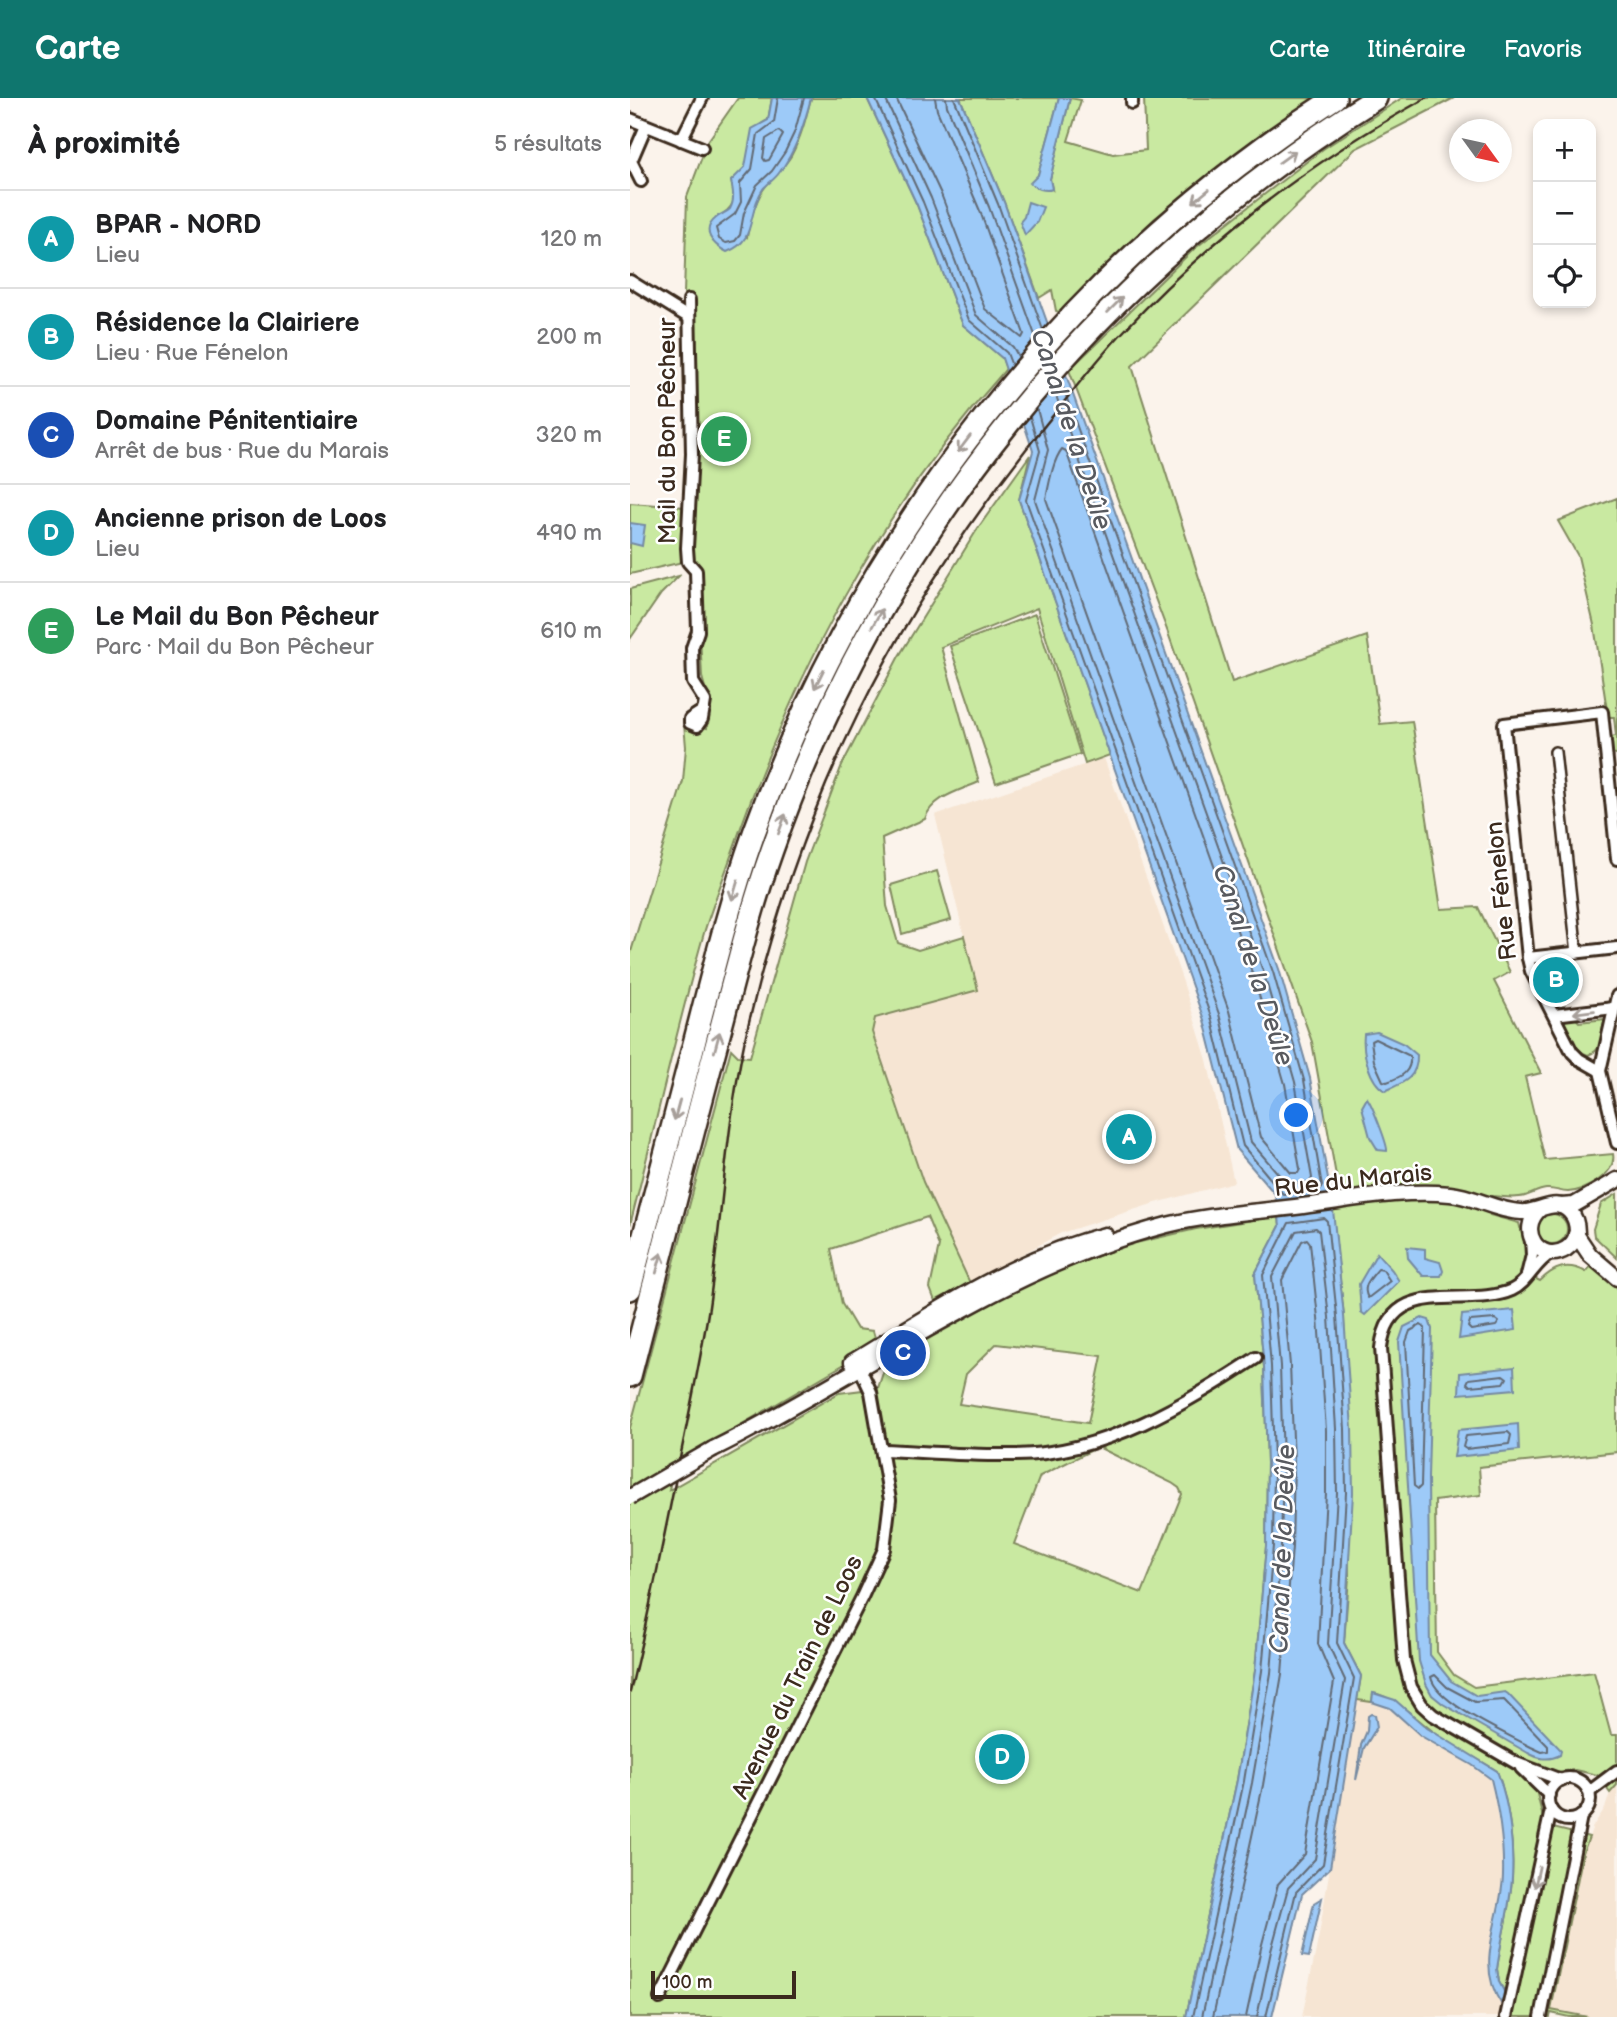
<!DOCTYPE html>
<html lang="fr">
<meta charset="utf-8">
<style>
body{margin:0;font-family:"Balsamiq Sans",sans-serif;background:#f6f6f6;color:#202124}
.controls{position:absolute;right:21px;top:21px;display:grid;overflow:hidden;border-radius:14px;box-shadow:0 4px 10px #0003}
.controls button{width:63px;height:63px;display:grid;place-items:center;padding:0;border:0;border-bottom:2px solid #e0e0e0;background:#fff;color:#202124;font:35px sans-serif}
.compass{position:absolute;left:819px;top:21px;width:63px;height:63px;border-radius:50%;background:#fff;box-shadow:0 4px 10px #0003;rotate:123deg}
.scale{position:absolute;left:21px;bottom:18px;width:145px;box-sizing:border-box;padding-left:7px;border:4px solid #3b2a1e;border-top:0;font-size:19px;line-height:24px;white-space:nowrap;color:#3b2a1e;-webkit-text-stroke:5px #fff;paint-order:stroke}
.you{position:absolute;left:667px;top:1018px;width:24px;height:24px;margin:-18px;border:5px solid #fff;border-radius:50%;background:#1a73e8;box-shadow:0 0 0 10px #1a73e833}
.badge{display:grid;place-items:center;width:46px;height:46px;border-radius:50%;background:#0f766e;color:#fff;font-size:23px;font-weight:700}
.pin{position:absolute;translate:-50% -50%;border:4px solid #fff;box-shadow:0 2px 7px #0006}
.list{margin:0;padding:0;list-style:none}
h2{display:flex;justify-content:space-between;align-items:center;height:91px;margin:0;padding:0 28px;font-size:30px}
h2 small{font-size:23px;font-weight:400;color:#757577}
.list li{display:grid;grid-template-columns:46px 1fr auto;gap:21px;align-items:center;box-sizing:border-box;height:98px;padding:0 28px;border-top:2px solid #e0e0e0}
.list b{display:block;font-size:26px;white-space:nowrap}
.list p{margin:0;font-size:23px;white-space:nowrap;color:#757577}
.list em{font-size:23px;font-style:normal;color:#757577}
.icon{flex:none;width:38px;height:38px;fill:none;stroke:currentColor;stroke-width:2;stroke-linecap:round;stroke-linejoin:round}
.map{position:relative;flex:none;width:987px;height:1919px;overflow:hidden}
header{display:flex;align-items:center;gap:42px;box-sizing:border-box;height:98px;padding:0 35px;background:#0f766e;color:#fff}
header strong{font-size:33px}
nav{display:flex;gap:38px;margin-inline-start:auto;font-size:24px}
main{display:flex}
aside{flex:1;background:#fff}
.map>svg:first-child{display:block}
.built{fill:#f6e5d3}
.green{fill:#c9e9a1;stroke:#828a60;stroke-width:2;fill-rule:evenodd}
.water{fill:#9dcaf8;stroke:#768aa1;stroke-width:2}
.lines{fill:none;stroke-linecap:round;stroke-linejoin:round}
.shore{stroke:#626a75;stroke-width:2}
.pedestrian-casing{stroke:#3b2a1e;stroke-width:14}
.minor-casing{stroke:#3b2a1e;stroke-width:16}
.tertiary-casing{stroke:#3b2a1e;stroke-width:19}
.motorway-casing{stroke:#3b2a1e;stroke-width:26}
.pedestrian{stroke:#fff;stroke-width:9}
.minor{stroke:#fff;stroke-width:10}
.tertiary{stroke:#fff;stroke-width:14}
.motorway{stroke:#fff;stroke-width:21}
.rail{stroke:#3b2a1e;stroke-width:2.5}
.tertiary-bridge-casing{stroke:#3b2a1e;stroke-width:19;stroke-linecap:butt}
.tertiary-bridge{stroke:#fff;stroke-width:14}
.oneway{stroke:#a79f9a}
.labels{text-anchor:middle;stroke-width:5;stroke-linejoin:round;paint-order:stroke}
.street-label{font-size:24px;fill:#3b2a1e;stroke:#fff}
.water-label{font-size:26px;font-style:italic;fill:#585a5f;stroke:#fff}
</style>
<header>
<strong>Carte</strong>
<nav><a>Carte</a><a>Itinéraire</a><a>Favoris</a></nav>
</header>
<main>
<aside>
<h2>À proximité<small>5 résultats</small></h2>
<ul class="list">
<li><span class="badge" style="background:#0f9aa8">A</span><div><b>BPAR - NORD</b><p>Lieu</p></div><em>120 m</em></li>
<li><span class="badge" style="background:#0f9aa8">B</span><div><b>Résidence la Clairiere</b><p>Lieu · Rue Fénelon</p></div><em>200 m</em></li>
<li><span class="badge" style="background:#1a4fb4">C</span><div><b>Domaine Pénitentiaire</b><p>Arrêt de bus · Rue du Marais</p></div><em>320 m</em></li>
<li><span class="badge" style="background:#0f9aa8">D</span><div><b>Ancienne prison de Loos</b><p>Lieu</p></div><em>490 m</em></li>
<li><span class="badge" style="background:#2e9e5b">E</span><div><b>Le Mail du Bon Pêcheur</b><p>Parc · Mail du Bon Pêcheur</p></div><em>610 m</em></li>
</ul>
</aside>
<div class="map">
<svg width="987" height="1919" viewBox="0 0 987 1919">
<rect width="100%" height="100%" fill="#fbf3eb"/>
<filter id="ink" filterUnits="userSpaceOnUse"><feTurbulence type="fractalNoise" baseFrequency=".0143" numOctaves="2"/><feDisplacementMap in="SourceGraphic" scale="14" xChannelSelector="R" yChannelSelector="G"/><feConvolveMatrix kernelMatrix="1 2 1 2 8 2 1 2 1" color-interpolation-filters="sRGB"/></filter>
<g filter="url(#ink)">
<g class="built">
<path d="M474,660L553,884L577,962L604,1084L522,1106L431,1135L340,1185L293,1084L242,935L245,921L347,892L305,717Z"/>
<path d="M727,1602L748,1605L760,1610L791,1638L860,1678L871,1737L873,1780L858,1870L865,1897L872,1907L885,1915L884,1919H672L689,1837Z"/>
<path d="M987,1687V1919H958L921,1912L953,1755L963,1728L975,1710L980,1695Z"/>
</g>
<g class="green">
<path d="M108,0H142L138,22C113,34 124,56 114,71C111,75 105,79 101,83C106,102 105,110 87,119L117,139C120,123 124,106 133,92C141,80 153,71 161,58C171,40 176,20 181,0H237L287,107L333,227L372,260L376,271C249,413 163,576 102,755C93,782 82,808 74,835C46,932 25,1030 0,1127V857L53,683L56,649L54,626L77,630L79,604L72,579L67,470L59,457L64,220L54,196L57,99L78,43Z"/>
<path d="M330,0H429L408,77L422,91L420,81L440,0L451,2L438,43L483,56L516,52L514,0H688L634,34L524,121L430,214L426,213L422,192L409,200L374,104Z"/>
<path d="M772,0H824L725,51L502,268L602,584L737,538L750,626L782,623L811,811L848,809L880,874L864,883L911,975L895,979L915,1062L983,1056C987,1076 955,1093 938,1094C930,1094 924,1090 916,1091C908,1092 902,1096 895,1098C885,1101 871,1099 861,1098L860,1117L889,1125L897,1157L891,1173L910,1183C924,1169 937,1164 956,1174L961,1168L987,1188V1354L849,1369L851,1397L805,1403L807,1554L824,1577L844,1589L964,1574L981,1637H987V1687L980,1695L967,1677L945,1672L922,1674L907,1696L915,1728L959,1739L953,1755L921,1912L958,1919H939L921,1915L920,1919H884V1915L872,1907L875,1895L869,1884L867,1871C871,1841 880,1810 882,1780C884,1746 879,1705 867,1673C852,1663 835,1655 820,1646C798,1632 766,1598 743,1595L742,1604L727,1602L731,1578L714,1545L719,1479L714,1218L703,1118V1112L712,1111L682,944L537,532L439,272L564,151L693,51Z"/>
<path d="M400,357L389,402L480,657L455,666L407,510L311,549L349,684C329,693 302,699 295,721L252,740L257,808L268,845L288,852L334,838L348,892L245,920L242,934L293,1084L340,1185L305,1203L300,1190L309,1148L297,1119L201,1151L212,1206L227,1231L243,1233L247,1247L44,1366L39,1392L209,1295L248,1290L255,1269L287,1247L405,1182L497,1147L566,1131L649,1118L650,1128L625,1176L634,1269L637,1365L636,1448L625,1573L607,1682L556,1919H0V1330L101,951L108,958L120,959L175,764L212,667L269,558L348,430ZM366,1246L472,1258L458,1325L329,1306L336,1276ZM468,1349L542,1385L549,1390L552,1396L512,1495L384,1446L410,1378Z"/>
<path d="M987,400V657H986L981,654L980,639L986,638L984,619H978L964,527L948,458L928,423Z"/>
<path d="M0,405L54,409L53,464L0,476Z"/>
<path d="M49,478L31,496L0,541V491Z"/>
<path d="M405,516L450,656L366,685L320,548Z"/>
<path d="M307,773L321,822L272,836L261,787Z"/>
<path d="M943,917L949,924L976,921C973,936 974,952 958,957C945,954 934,933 935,921Z"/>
<path d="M987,1096V1160L964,1138L963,1131L971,1106Z"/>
<circle cx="922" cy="1131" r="15"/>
</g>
<g class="water">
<path d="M142,0H181C174,27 166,53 149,75C145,81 138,85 133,91C116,116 128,142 97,154C83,147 70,133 86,120C90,116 96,115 100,111C105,102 103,92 101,83L115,69L122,31L138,22Z"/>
<path d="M237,0H330L374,104L649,871L680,980L701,1098L646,1104L645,1096L607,1052L574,922L389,402L403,353L372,260L333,227L287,107Z"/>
<path d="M429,0H440L420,81L422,91C416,94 404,90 400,85L408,77Z"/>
<path d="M398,104L413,109L407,124L395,137L390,124L394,119Z"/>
<path d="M0,425L15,427L12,448L0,445Z"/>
<path d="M747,934L774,946L787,957C788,980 773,985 755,993C739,984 732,953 734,936Z"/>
<path d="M737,1000C741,1004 758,1047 757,1053L748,1052L740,1039L732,1009Z"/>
<path d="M703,1112L714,1218L722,1331L723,1395L714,1545L731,1578L700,1770L672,1796L642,1919H556L607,1682L625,1573L636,1448L637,1365L634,1269L625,1176L650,1128L649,1118Z"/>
<path d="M777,1149L795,1151V1160L810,1164L813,1173L811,1178H793L778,1160Z"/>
<path d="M747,1155L762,1172L769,1183L735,1217L731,1214L729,1186Z"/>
<path d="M884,1212L886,1232L829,1241L832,1217Z"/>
<path d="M792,1220L799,1222L802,1231L798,1380L800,1557L821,1583L847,1598L875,1594L878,1596L931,1652L930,1657C918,1663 909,1661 898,1655L813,1606L802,1597L796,1586L789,1563L769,1244L774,1229Z"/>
<path d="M884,1269L885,1291L829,1296L830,1275Z"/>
<path d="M888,1326L889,1352L824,1359L828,1332Z"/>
<path d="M743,1595L765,1602L797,1630L867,1673C879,1705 884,1746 882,1780C880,1810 871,1841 867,1871L869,1884L875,1895L872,1907C843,1865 872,1822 873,1777C874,1744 869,1713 861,1681L842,1667L791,1638L760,1610L742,1604Z"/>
<path d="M741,1616L745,1617L747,1629L734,1650L726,1682L731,1647L737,1633L738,1618Z"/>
<path d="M692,1800L679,1859L672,1858L684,1805Z"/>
</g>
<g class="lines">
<g class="shore">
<path d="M148,0L144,24L128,36L122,71L110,85L111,104L105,116L86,130L89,141L96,145L105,143L110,137L114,115L127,87L142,73L155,54L165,33L174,0"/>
<path d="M245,0L293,104L339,222L377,255L382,268"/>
<path d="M255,0L301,100L346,217L383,249L389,260"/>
<path d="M266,0L311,96L355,211L392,240L394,236L350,113L307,12L305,0"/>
<path d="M316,0L317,8L359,109L406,240"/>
<path d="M324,0L368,106L413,232"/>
<path d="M149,33L153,37L139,62L135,63L133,60L136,41Z"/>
<path d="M407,311L418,352L405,402L589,916L621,1044L657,1086L680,1084L682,1080L665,984L634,876L424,292"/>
<path d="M400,319L410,353L396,402L581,919L613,1048L653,1096L690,1092L692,1088L674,982L643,874L431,284"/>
<path d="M432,351L436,353L624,880L655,986L670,1071L668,1075H661L631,1039L599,913L416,401C419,386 423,362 432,351Z"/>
<path d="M745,941L780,958C782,974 771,979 757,984L753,983L744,963L741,943Z"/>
<path d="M748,1171L753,1172L760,1183L738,1200C731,1188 741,1180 748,1171Z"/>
<path d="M865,1221L869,1224L866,1228L841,1232L838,1229L840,1223Z"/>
<path d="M791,1227L795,1230L791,1388L788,1391L784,1388L776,1244L780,1233Z"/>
<path d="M873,1277L877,1280L874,1285L840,1288L837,1285L839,1281Z"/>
<path d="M878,1334L881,1337L879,1346L836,1351L833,1349L836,1338Z"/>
<path d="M805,1577L817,1589L845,1604L874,1602L918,1648V1653L912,1654L901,1649C877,1636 806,1605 801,1579Z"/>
<path d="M563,1919L614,1683L632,1573L643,1448L644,1365L641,1268L633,1177L659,1125L694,1120L697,1123L707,1218L715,1331L716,1395L707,1545L724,1580L693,1766L666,1794L636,1919"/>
<path d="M572,1919L622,1685L641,1575L651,1449L653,1365L650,1268L642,1179L666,1133L686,1130L689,1133L699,1219L706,1331L707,1395L698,1546L715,1582L685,1761L658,1790L641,1853L627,1919"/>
<path d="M583,1919L633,1687L652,1576L662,1449L664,1365L660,1267L652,1182L672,1143L677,1141L680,1145L688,1220L696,1332V1395L688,1546L704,1584L675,1756L648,1786L631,1850L616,1919"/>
</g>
<g class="pedestrian-casing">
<path id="pedestrian" d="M925,654L947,855"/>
</g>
<g class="minor-casing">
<g id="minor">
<path d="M502,0V5"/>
<path d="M0,21L72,50"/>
<path d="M51,42L72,0"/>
<path d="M11,83L1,63L16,28"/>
<path d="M0,183L58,219"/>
<path d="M59,202L62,356L57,450L58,464L66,473L68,533L62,550L63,584L75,603L72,621L67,628L60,625V621L74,612"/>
<path d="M898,860L987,850"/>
<path d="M987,898L970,973L987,1045"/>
<path d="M924,917L984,910"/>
<path d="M970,973L949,961L942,954L901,873L898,860L874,626L972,614L987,761"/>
<path d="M922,1155C905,1163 899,1184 882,1192C837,1212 759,1176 751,1250L774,1562L781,1589L792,1607L803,1617L886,1665L931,1682"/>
<path d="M897,1177L902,1157L901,1141"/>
<path d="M253,1352C297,1354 342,1358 386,1357C475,1356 555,1306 626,1260"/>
<path d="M891,1670L919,1697"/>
<circle cx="939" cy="1701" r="21"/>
<path d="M959,1694L987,1673"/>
<path d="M30,1900L232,1499L254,1451L260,1402L241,1294L227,1264"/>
<path d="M876,1919L921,1712"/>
<path d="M911,1919L951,1718"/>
</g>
</g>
<g class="tertiary-casing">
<g id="tertiary">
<path d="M931,1108L944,1107L987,1082"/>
<path d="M946,1136L960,1157L987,1180"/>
<path d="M222,1264C302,1216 383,1160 475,1137"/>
<path d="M83,1351C235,1276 371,1170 537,1127C580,1116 628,1114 673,1108C721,1102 771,1091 820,1096C844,1098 866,1113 891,1114C908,1116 925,1098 940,1114C945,1119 947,1127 947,1134C946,1141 942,1147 936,1151C910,1167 886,1132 910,1111"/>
</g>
</g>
<g class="motorway-casing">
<g id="motorway">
<path d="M0,1191C22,1108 43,1025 65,942C83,872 100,803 124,735C232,436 437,171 705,0"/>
<path d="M0,1278C28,1171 55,1065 83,959C102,889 118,819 142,752C252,438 464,176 746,0"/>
</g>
</g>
<use href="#pedestrian" class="pedestrian"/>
<use href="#minor" class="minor"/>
<use href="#tertiary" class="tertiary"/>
<use href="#motorway" class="motorway"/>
<path class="rail" d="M0,1594C18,1521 32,1448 47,1375C58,1320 70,1265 79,1209C92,1120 96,1029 115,941C169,703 263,516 416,326C442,295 466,262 494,233C581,139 684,62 796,0"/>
<g class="tertiary-bridge-casing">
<path id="tertiary-bridge" d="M0,1399L83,1351"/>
</g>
<use href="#tertiary-bridge" class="tertiary-bridge"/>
</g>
<defs><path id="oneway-shaft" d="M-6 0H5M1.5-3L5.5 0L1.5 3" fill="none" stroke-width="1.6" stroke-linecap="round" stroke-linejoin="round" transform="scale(1.75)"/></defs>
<g class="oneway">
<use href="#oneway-shaft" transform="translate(657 59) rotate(-36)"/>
<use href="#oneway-shaft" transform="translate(571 98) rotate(141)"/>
<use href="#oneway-shaft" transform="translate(485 207) rotate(-45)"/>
<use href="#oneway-shaft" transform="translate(334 346) rotate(127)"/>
<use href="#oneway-shaft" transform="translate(247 520) rotate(-61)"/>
<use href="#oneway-shaft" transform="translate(189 581) rotate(116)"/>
<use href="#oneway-shaft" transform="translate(152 726) rotate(-70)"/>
<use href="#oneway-shaft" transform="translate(105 792) rotate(107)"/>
<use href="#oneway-shaft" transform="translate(954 914) rotate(173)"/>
<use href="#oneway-shaft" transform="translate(87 944) rotate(-75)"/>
<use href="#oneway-shaft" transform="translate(47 1012) rotate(105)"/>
<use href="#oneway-shaft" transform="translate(29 1165) rotate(-75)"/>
<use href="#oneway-shaft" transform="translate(907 1779) rotate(102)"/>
</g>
</g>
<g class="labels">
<g class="street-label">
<text transform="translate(37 333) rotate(-90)" y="8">Mail du Bon Pêcheur</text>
<text transform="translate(871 793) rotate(-96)" y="8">Rue Fénelon</text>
<text transform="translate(723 1082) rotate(-6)" y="8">Rue du Marais</text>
<text transform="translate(167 1579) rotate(-64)" y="8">Avenue du Train de Loos</text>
</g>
<g class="water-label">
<text transform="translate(442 331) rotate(72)" y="9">Canal de la Deûle</text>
<text transform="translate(624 867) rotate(72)" y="9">Canal de la Deûle</text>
<text transform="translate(652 1451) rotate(-88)" y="9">Canal de la Deûle</text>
</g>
</g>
</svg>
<div class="controls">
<button>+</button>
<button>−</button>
<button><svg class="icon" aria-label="locate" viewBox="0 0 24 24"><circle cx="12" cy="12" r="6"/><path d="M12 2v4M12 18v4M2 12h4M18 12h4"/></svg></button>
</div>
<svg class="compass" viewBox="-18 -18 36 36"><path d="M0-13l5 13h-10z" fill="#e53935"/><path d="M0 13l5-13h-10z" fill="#757577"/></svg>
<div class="scale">100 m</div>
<div class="you"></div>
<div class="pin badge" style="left:499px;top:1039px;background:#0f9aa8">A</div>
<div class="pin badge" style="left:926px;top:882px;background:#0f9aa8">B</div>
<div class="pin badge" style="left:273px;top:1255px;background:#1a4fb4">C</div>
<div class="pin badge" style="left:372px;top:1659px;background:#0f9aa8">D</div>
<div class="pin badge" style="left:94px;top:341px;background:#2e9e5b">E</div>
</div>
</main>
